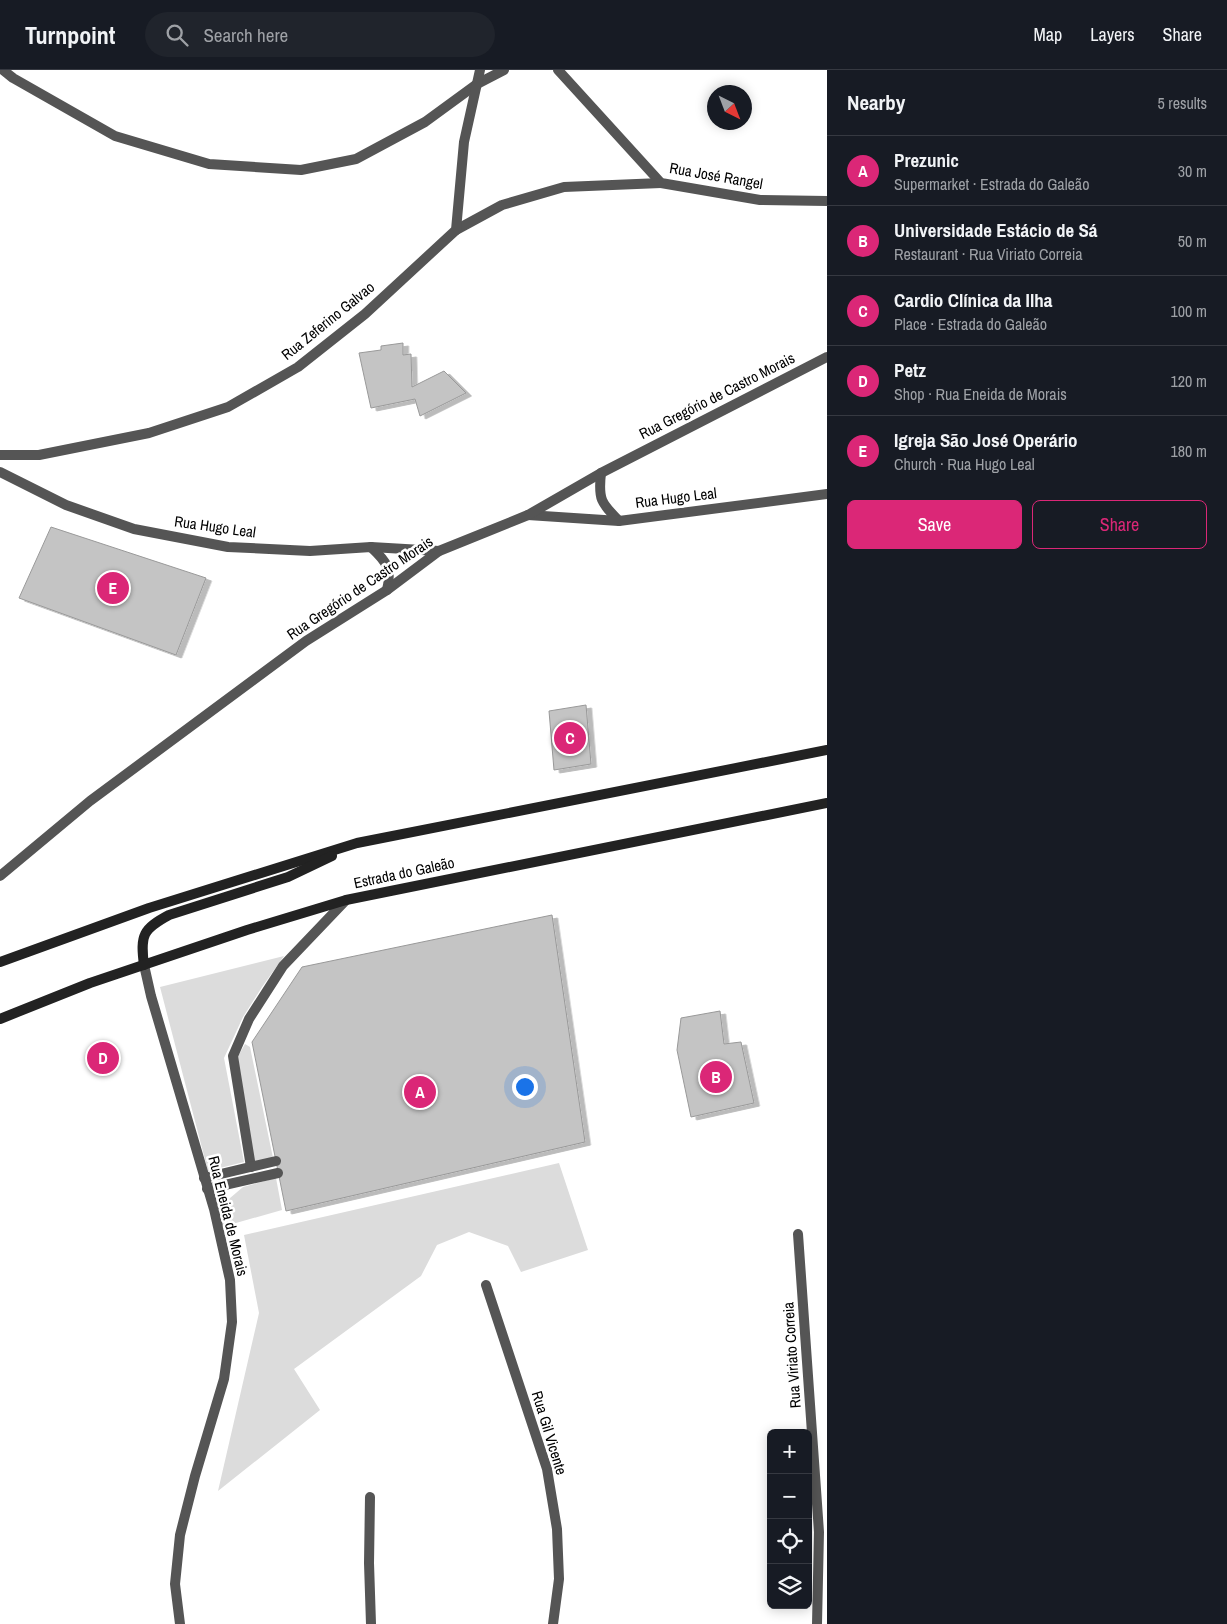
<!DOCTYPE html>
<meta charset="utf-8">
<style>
body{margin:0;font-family:"Archivo Narrow",sans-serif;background:#20242c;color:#f1f3f6}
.controls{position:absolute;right:15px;bottom:15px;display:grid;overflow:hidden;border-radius:8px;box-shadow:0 2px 12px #0003}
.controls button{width:45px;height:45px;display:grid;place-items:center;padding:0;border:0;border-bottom:1px solid #363941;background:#171b24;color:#f1f3f6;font:25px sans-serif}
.compass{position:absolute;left:707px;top:15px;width:45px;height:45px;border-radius:50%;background:#171b24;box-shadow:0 2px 12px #0003;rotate:138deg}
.you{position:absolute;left:524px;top:1016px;width:18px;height:18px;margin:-12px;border:4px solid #fff;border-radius:50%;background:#1a73e8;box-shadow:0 0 0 8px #1a73e833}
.badge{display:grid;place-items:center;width:32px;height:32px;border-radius:50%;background:#db2777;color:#fff;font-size:16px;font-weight:700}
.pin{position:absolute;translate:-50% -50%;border:2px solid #fff;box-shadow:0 1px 5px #0006}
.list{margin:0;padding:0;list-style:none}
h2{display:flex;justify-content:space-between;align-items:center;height:65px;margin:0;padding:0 20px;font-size:21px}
h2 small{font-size:16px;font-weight:400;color:#9ea1a6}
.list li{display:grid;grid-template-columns:32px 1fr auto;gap:15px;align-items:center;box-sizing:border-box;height:70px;padding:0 20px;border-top:1px solid #363941}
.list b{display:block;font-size:19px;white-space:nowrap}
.list p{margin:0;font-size:16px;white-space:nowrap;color:#9ea1a6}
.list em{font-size:16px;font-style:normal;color:#9ea1a6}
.actions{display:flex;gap:10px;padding:15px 20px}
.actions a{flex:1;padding:11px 0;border:1px solid #db2777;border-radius:8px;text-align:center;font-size:18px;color:#db2777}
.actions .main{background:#db2777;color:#fff}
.icon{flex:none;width:28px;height:28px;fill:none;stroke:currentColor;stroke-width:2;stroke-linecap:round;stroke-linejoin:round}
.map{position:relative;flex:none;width:827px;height:1554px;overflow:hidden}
header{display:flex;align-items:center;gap:30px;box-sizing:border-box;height:70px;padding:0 25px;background:#171b24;border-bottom:1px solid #363941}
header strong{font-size:24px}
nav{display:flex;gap:28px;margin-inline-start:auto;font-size:18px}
.search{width:350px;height:45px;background:#20242c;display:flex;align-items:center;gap:12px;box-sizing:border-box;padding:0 18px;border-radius:28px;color:#9ea1a6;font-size:19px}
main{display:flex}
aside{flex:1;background:#171b24}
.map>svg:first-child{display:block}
.green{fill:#dcdcdc}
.building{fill:#c4c4c4;stroke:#999;filter:url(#shadow)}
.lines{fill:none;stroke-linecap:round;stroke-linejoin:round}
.lane{stroke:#555;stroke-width:10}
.street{stroke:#555;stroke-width:10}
.secondary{stroke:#222;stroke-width:10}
.labels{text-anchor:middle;stroke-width:5;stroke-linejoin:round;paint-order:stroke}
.street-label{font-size:15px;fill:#000;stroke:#fff}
</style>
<header>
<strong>Turnpoint</strong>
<div class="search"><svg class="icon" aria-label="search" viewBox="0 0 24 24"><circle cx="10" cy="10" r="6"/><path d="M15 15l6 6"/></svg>Search here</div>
<nav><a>Map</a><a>Layers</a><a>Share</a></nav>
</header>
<main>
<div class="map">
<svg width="827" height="1554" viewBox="0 0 827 1554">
<defs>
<filter id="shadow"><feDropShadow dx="5.5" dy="3" stdDeviation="0" flood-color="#0004"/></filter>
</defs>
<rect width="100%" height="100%" fill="#fff"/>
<g class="green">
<path d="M284,886L262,917L243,947L224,988L244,1092L208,1101L160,917Z"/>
<path d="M245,974L250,977L273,1088L254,1093L236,990Z"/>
<path d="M559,1093L588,1180L521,1202L508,1176L469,1162L437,1175L421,1206L294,1299L320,1340L218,1421L259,1243L244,1165Z"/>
<path d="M276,1108L282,1140L222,1157L216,1140L243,1117Z"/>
</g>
<g class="building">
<path d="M403,273V285L411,284L412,317L444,301L466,323L420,346L415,329L371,338L359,283L381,280V276Z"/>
<path d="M51,457L206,508L176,585L19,528Z"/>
<path d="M586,635L591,694L554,700L549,641Z"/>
<path d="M552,845L585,1072L286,1141L252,972L302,897Z"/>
<path d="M720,941L724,974L741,972L754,1033L691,1047L677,980L681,948Z"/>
</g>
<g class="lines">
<g class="lane">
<path d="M251,1097L233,986L249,949L283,896L346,830"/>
<path d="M204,1108L276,1091"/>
<path d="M207,1119L278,1103"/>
</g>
<g class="street">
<path d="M3,0L13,8L115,66L209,94L301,100L356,89L425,52L477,14L504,0"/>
<path d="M558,0L661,113L760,130L827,131"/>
<path d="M456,160L502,135L564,117L661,113"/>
<path d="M0,385H39L149,363L228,337L298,297L365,244L456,160L464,72L480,0"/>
<path d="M0,402L66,435L134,459L228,477L310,481L371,477L439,481"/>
<path d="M601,403C598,429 601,433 619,451"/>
<path d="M528,445L619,451L827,424"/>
<path d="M371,477C387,492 392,499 387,520"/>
<path d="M0,806L90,731L306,571L387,520L439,481L528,445L601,403L827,287"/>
<path d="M144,895L151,926L214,1139L230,1210L232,1252L224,1309L195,1406L180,1465L175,1514L180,1554"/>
<path d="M798,1164L819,1462L817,1554"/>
<path d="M486,1215L547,1399L557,1459L559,1509L553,1554"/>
<path d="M370,1427L369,1493L371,1554"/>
</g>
<g class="secondary">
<path d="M0,892L149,838L357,773L827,680"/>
<path d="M144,895C140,865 143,859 169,845L288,807L332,786"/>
<path d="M0,949L90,913L247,860L346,830L827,733"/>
</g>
</g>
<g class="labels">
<g class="street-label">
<text transform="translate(716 106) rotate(10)" y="5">Rua José Rangel</text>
<text transform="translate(328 251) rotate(-39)" y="5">Rua Zeferino Galvao</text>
<text transform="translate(717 326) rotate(-27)" y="5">Rua Gregório de Castro Morais</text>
<text transform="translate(676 428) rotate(-7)" y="5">Rua Hugo Leal</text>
<text transform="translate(215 457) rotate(8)" y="5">Rua Hugo Leal</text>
<text transform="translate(360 518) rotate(-34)" y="5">Rua Gregório de Castro Morais</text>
<text transform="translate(404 803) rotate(-12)" y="5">Estrada do Galeão</text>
<text transform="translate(228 1146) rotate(76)" y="5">Rua Eneida de Morais</text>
<text transform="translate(792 1285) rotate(-94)" y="5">Rua Viriato Correia</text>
<text transform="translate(549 1363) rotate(73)" y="5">Rua Gil Vicente</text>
</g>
</g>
</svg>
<div class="controls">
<button>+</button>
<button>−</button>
<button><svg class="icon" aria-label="locate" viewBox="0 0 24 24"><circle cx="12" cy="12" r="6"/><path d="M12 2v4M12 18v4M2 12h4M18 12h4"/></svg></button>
<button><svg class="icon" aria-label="layers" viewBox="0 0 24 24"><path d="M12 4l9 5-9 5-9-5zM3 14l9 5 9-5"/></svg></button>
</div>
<svg class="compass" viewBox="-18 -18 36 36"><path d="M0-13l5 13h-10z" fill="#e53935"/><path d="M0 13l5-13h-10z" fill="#9ea1a6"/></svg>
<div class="you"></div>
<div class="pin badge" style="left:420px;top:1022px">A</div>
<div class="pin badge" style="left:716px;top:1007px">B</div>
<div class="pin badge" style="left:570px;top:668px">C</div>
<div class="pin badge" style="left:103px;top:988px">D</div>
<div class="pin badge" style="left:113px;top:518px">E</div>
</div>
<aside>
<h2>Nearby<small>5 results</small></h2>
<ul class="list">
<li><span class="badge">A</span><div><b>Prezunic</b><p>Supermarket · Estrada do Galeão</p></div><em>30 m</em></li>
<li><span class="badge">B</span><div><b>Universidade Estácio de Sá</b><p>Restaurant · Rua Viriato Correia</p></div><em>50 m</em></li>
<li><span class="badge">C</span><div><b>Cardio Clínica da Ilha</b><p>Place · Estrada do Galeão</p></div><em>100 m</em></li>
<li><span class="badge">D</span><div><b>Petz</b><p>Shop · Rua Eneida de Morais</p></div><em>120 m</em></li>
<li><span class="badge">E</span><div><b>Igreja São José Operário</b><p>Church · Rua Hugo Leal</p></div><em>180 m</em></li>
</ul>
<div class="actions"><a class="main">Save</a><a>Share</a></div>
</aside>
</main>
